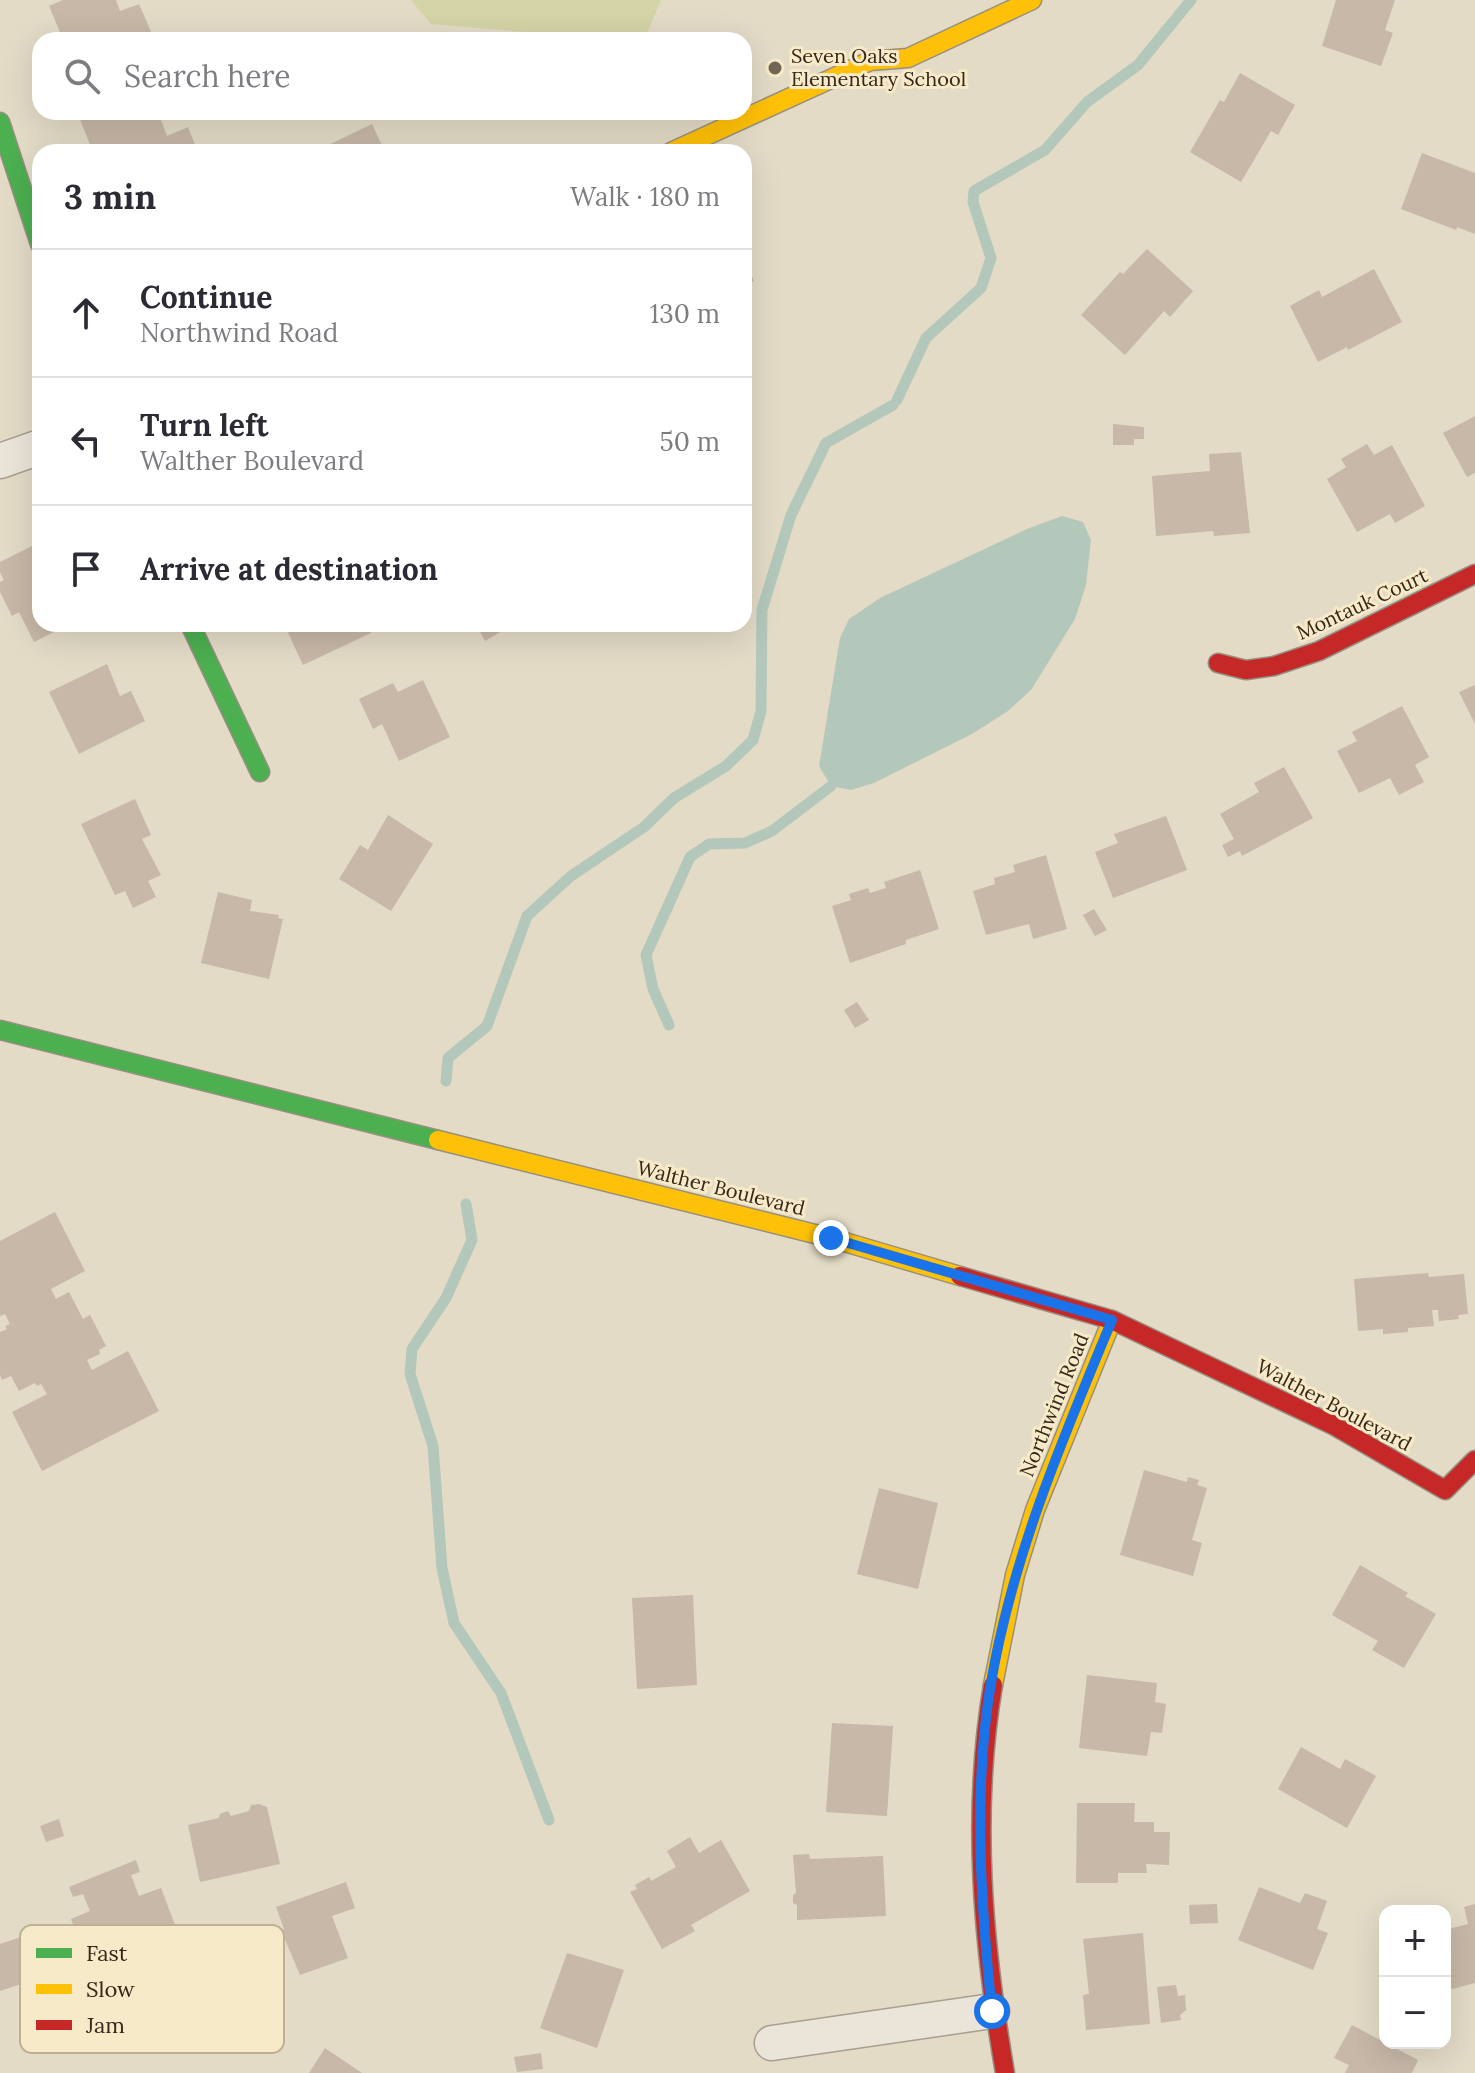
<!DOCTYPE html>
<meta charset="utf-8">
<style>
body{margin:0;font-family:Lora,serif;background:#f7f7f7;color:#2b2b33}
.controls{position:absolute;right:24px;bottom:24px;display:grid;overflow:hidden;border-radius:16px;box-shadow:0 8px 32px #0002}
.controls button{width:72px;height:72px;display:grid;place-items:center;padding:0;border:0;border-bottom:2px solid #e1e1e2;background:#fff;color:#2b2b33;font:40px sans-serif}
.stop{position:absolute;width:24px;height:24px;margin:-18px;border:6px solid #1a73e8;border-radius:50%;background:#fff}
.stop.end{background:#1a73e8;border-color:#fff;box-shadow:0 2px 8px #0008}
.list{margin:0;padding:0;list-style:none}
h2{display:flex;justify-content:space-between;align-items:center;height:104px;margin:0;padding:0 32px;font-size:34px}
h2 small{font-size:26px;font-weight:400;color:#7c7c81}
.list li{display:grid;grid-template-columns:52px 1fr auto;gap:24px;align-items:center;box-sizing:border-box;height:128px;padding:0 32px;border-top:2px solid #e1e1e2}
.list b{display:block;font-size:30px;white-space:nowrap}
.list p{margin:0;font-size:26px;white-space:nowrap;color:#7c7c81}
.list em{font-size:26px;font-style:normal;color:#7c7c81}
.icon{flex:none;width:44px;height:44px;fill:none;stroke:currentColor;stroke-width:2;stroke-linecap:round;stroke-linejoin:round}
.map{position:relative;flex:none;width:1475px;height:2073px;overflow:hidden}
.search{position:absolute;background:#fff;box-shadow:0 8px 32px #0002;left:32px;top:32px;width:720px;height:88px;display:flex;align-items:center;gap:20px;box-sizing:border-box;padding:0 28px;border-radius:24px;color:#7c7c81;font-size:30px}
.panel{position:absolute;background:#fff;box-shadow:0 8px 32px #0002;left:32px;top:144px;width:720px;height:488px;border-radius:24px}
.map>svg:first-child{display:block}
.green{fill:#d4d4a7}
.water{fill:#b3c8bb}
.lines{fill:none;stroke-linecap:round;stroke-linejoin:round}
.stream{stroke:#b3c8bb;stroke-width:11}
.building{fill:#c7b8a7}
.street-casing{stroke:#a79f90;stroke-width:37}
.fast-casing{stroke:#978f80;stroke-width:21}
.slow-casing{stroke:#978f80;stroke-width:21}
.jam-casing{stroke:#978f80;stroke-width:21}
.street{stroke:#ebe5d9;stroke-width:34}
.fast{stroke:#4caf50;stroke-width:18}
.slow{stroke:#ffc107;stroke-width:18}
.jam{stroke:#c62828;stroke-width:18}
.route{stroke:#1a73e8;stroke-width:10}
.poi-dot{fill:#726656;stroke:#f7eac9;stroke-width:3}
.labels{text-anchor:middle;stroke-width:6;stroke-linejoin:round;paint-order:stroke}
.poi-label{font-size:20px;fill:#352719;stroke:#f7eac9;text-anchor:start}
.street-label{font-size:20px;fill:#352719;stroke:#f7eac9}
.key{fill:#f7eac9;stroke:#bdb094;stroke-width:2}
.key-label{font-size:22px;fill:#352719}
</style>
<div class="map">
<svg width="1475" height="2073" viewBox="0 0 1475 2073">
<rect width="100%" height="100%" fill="#e3dbc6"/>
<path class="green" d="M411,0H661L644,40H617L431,24Z"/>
<path class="water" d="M1062,516L1083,522L1091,540L1086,585L1075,619L1031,690L1008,711L972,734L874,783L851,790L831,786L819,766L840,638L849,619L880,598L1027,529Z"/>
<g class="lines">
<g class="stream">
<path d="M897,400L926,338L981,288L991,258L973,202L974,191L1045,150L1087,102L1138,65L1191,0"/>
<path d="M669,1025L653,989L646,955L690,857L709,844L745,843L772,831L831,786"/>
<path d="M446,1081L448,1058L487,1026L527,916L571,876L644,827L674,798L726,766L753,740L761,711L762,610L791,515L826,443L893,405"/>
<path d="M466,1204L472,1240L446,1298L412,1349L410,1374L433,1446L442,1568L454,1623L501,1693L549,1820"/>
</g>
</g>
<g class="building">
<path d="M63,0H116L120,11L139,4L152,34L136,40H56L62,37L49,6Z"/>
<path d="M1336,0H1395L1385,30L1393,33L1381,66L1322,46Z"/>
<path d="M1240,73L1295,105L1278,135L1271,131L1241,182L1190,152L1220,100L1224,102Z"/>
<path d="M77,112H158L167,136L188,127L198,152H93Z"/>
<path d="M372,124L385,152H314Z"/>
<path d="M1422,153L1475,173V234L1457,227L1456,230L1401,209Z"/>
<path d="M1147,249L1193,291L1170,317L1164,311L1125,355L1081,315L1120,272L1123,274Z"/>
<path d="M744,261L754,281L744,285Z"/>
<path d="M1374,269L1402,322L1348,350L1347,347L1318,362L1290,306L1319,290L1322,297Z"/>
<path d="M1475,416V473L1467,477L1443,433Z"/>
<path d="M1113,424L1144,427V439H1134V445H1113Z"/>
<path d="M1367,444L1374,455L1392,445L1425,506L1395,523L1390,514L1357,532L1327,479L1346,467L1341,459Z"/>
<path d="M1241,452L1250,533L1214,536L1213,531L1156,536L1152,476L1210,471L1209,454Z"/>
<path d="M40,542V624H70L34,642L19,612L12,616L0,592V582L4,580L0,572V562Z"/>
<path d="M284,624H367L371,633L303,665Z"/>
<path d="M485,624H498L502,631L485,641L478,628Z"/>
<path d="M658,624H677L662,632Z"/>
<path d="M107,664L120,696L131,691L145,721L79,754L49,692Z"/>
<path d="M423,680L450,737L399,761L382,724L373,729L359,699L393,683L398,692Z"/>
<path d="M1475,685V724L1459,692Z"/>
<path d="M1402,706L1429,757L1415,765L1424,782L1399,795L1390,778L1359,793L1337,751L1357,741L1352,732Z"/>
<path d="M1284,767L1313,818L1242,856L1240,851L1228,857L1222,845L1234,839L1220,814L1259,792L1254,783Z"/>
<path d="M135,799L151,835L142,839L161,875L148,881L156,897L133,908L125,891L115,895L81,824Z"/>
<path d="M388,815L433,844L391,911L339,879L360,845L368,850Z"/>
<path d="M1166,816L1187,870L1113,898L1095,852L1118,843L1114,834Z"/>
<path d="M1046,855L1067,929L1033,939L1029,924L986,935L973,891L995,884L994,878L1015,872L1013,865Z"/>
<path d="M920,870L939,929L906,940V944L850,963L832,906L851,900L849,894L868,888L870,893L886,888L884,882Z"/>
<path d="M218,892L252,900L250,911L279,915L278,918L283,919L269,979L201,963Z"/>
<path d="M1094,909L1107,930L1095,936L1083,915Z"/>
<path d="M857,1002L869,1020L855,1028L844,1010Z"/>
<path d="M55,1212L85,1271L51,1289L56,1299L69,1292L83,1319L90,1315L106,1346L99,1350L100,1354L87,1360L92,1370L128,1351L159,1411L42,1471L12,1412L47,1394L41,1384L37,1386L35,1383L19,1391L11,1376L2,1380L0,1375V1332L7,1329L5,1326L10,1324L5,1314L0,1316V1241Z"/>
<path d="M1428,1273L1429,1277L1464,1274L1468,1314L1458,1315L1459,1319L1439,1321L1438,1310H1432L1434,1326L1408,1328V1332L1383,1334V1329L1358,1331L1354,1279Z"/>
<path d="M1144,1470L1187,1482L1188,1477L1199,1480L1197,1485L1207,1488L1192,1540L1202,1543L1193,1576L1120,1555Z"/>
<path d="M879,1488L938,1503L918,1589L857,1574Z"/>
<path d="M1360,1565L1408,1593L1405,1596L1436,1614L1404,1668L1372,1650L1378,1641L1332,1615Z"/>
<path d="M693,1595L697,1685L637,1689L632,1598Z"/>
<path d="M1087,1675L1157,1683L1155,1702L1166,1704L1162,1733L1151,1732L1147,1756L1079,1748Z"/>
<path d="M832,1723L893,1726L887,1816L826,1812Z"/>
<path d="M1301,1747L1340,1769L1345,1759L1376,1776L1347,1828L1278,1789Z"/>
<path d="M1077,1803H1135L1134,1822H1154V1832H1170L1169,1865L1146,1864L1147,1873H1118V1883H1076Z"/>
<path d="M259,1804L267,1807L280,1864L200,1882L188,1825L219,1818L220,1814L228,1811L231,1816L249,1811L251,1805Z"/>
<path d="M59,1819L64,1836L46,1842L40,1826Z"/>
<path d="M690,1837L699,1853L721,1840L750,1891L691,1925L695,1931L662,1949L630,1892L637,1889L635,1885L649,1877L651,1881L676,1867L667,1851Z"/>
<path d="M809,1854L810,1859L883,1856L886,1916L797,1920V1905L793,1903V1895L796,1893L793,1855Z"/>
<path d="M136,1860L140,1872L131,1875L139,1896L161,1888L178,1933L89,1966L71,1919L90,1911L83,1894L73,1897L69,1887Z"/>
<path d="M346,1882L355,1908L332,1916L348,1958L300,1975L281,1930L284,1929L276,1907Z"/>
<path d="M1259,1887L1300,1903L1305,1893L1327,1901L1317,1929L1328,1933L1313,1970L1238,1940Z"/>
<path d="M1217,1904L1218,1923L1190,1924L1189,1905Z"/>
<path d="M1475,1904V1983L1445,1991V1930L1468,1924L1464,1907Z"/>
<path d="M1143,1933L1150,2024L1086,2030L1083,1995L1089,1994L1083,1939Z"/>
<path d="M30,1934L43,1977L0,1991V1944Z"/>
<path d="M567,1953L624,1970L597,2048L540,2028Z"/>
<path d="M1176,1985L1178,1996L1185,1995L1186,2010L1180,2015L1181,2020L1161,2023L1157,1987Z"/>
<path d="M1352,2025L1418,2060L1412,2073H1345L1349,2065L1334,2058Z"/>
<path d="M325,2048L362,2073H309Z"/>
<path d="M541,2053L543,2069L517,2072L514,2057Z"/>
</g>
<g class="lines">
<g class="street-casing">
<g id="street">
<path d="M0,461L40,447"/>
<path d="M772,2043L992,2011"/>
</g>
</g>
<g class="fast-casing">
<g id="fast">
<path d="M0,122L40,244"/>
<path d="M190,624L260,772"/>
<path d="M0,1030L438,1140"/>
</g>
</g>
<g class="slow-casing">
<g id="slow">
<path d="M671,152L870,61L908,58L1032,0"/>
<path d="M438,1140L831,1238L960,1276"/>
<path d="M993,1685L1015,1575L1035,1510L1112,1320"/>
</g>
</g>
<g class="jam-casing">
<g id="jam">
<path d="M1218,663L1246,670L1274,666L1319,651L1475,574"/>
<path d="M960,1276L1112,1320L1333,1425L1445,1490L1475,1460"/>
<path d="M993,1685C971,1814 983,1945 1005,2073"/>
</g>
</g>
<use href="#street" class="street"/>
<use href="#fast" class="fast"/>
<use href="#slow" class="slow"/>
<use href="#jam" class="jam"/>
</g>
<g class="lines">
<path class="route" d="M831,1238L1112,1320C1062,1440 1011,1560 990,1689C973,1795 981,1906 992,2011"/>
</g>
<circle class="poi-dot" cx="775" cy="68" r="8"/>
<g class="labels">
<g class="poi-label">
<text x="791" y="63">Seven Oaks<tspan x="791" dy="23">Elementary School</tspan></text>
</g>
<g class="street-label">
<text transform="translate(1362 604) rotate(-25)" y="7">Montauk Court</text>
<text transform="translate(721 1188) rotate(14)" y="7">Walther Boulevard</text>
<text transform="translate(1054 1405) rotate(-68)" y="7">Northwind Road</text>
<text transform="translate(1334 1405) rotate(28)" y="7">Walther Boulevard</text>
</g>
</g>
<rect x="20" y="1925" width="264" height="128" rx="12" class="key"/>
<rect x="36" y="1948" width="36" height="10" fill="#4caf50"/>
<rect x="36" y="1984" width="36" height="10" fill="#ffc107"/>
<rect x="36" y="2020" width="36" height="10" fill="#c62828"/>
<g class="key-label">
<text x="86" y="1961">Fast</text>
<text x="86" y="1997">Slow</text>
<text x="86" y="2033">Jam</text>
</g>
</svg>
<div class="controls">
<button>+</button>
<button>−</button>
</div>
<div class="stop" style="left:992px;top:2011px"></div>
<div class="stop end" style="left:831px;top:1238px"></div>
<div class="search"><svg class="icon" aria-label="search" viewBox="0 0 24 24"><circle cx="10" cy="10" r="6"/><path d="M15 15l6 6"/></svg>Search here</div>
<section class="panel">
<h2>3 min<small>Walk · 180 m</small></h2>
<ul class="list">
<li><svg class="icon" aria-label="ahead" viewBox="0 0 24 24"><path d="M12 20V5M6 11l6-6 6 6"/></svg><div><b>Continue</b><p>Northwind Road</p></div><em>130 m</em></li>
<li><svg class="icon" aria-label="left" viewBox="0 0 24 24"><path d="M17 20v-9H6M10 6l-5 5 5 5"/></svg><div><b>Turn left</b><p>Walther Boulevard</p></div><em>50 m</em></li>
<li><svg class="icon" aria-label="arrive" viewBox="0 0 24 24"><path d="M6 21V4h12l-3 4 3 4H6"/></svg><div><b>Arrive at destination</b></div></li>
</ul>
</section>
</div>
